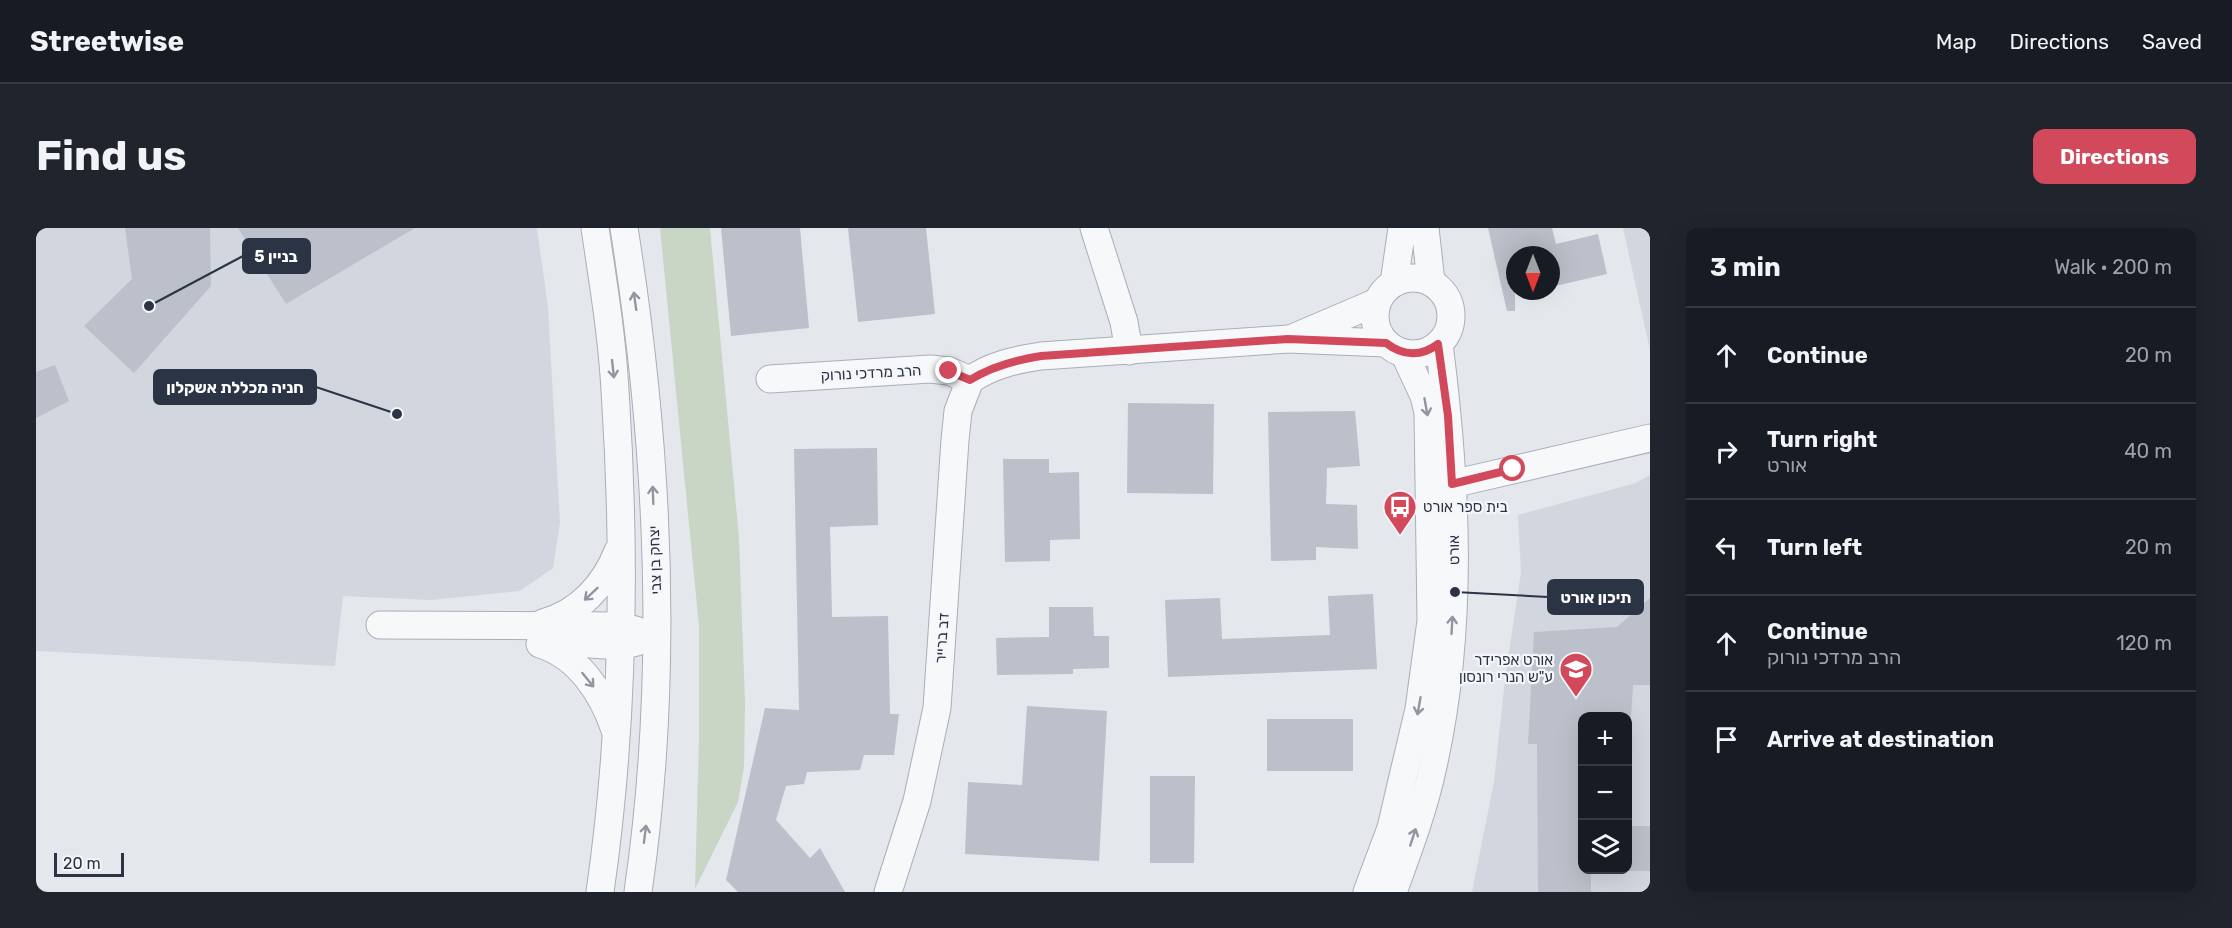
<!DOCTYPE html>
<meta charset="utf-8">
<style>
body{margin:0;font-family:Rubik,"Noto Sans Hebrew",sans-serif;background:#20242c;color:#f1f3f6}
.controls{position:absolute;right:18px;bottom:18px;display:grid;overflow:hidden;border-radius:12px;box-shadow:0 6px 24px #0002}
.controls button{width:54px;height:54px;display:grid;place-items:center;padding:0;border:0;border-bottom:2px solid #363941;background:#171b24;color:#f1f3f6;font:30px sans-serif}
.compass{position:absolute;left:1470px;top:18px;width:54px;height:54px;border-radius:50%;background:#171b24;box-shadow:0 6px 24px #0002;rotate:180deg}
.scale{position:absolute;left:18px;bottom:15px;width:70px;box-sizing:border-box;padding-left:6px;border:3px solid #2b3445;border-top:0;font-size:16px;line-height:21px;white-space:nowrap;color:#2b3445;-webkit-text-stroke:4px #f4f6f9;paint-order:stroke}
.stop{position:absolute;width:18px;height:18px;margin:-14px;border:4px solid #d1495b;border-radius:50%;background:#fff}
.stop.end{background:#d1495b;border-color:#fff;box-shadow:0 2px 6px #0008}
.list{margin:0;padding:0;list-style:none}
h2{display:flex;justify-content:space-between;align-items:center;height:78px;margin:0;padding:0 24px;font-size:26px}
h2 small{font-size:20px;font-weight:400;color:#9ea1a6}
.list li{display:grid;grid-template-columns:39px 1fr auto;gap:18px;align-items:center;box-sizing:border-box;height:96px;padding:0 24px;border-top:2px solid #363941}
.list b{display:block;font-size:22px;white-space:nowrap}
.list p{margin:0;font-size:20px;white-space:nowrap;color:#9ea1a6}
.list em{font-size:20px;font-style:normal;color:#9ea1a6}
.icon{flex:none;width:33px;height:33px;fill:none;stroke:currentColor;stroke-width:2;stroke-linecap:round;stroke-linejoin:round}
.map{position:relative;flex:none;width:1614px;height:664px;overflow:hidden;border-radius:12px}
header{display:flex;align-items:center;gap:36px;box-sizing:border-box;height:84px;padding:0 30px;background:#171b24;border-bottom:2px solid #363941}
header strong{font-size:28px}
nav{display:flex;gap:33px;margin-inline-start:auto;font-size:21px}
.intro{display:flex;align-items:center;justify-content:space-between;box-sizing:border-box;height:144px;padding:0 36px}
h1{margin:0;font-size:42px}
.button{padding:15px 27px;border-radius:12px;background:#d1495b;color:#fff;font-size:21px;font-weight:700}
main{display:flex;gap:36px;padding:0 36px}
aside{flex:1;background:#171b24;border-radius:12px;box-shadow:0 6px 24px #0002}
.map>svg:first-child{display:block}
.built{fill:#d2d6de;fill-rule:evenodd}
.green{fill:#c9d6c5}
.building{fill:#bbc0ca}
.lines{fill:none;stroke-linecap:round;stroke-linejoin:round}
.minor-casing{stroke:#a9aeb7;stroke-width:29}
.minor{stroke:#f7f8fa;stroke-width:27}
.oneway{stroke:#9196a0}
.route{stroke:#d1495b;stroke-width:8}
.labels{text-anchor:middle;stroke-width:4.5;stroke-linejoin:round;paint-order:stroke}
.street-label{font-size:15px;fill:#2b3445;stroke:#f4f6f9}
.poi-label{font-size:15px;fill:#2b3445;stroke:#f4f6f9;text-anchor:start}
.leader{fill:none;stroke:#2b3445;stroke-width:2}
.callout-dot{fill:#2b3445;stroke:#f4f6f9;stroke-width:2}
.callout{fill:#2b3445;stroke:#2b3445;stroke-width:2}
.callout-label{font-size:16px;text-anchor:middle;font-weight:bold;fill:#fff}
</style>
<header>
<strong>Streetwise</strong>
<nav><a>Map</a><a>Directions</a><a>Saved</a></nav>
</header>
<div class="intro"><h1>Find us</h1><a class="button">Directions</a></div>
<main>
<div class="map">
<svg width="1614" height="664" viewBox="0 0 1614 664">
<rect width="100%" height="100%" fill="#e4e7ec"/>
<g class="built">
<path d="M0,0H501L512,79L524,295L517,340L484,363L395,372L307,368L299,438L0,423Z"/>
<path d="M1587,0H1614V122Z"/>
<path d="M1614,247V664H1436L1458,554L1469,451L1485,344L1482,287L1600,255ZM1546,488H1592V642H1546Z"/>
</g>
<path class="green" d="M624,0H674L703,310L709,475L708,539L702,574L659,661L663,511V398Z"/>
<g class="building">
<path d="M89,0H174L175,58L98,145L48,98L96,51Z"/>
<path d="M202,0H379L250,76Z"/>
<path d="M685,0H764L773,100L695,108Z"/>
<path d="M812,0H890L899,86L822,94Z"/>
<path d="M1452,0H1516L1520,16L1562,6L1571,46L1515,59V27H1479V83H1471Z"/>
<path d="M19,137L33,173L0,190V144Z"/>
<path d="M1092,175L1178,176L1177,266L1091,265Z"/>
<path d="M1319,183L1324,238L1291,240L1290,276L1321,277L1322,321L1280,319V332L1235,333L1232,184Z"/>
<path d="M841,220L842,297L794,299L796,389L852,388L854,486H863L858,527H828L824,542L771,544L768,556L750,558L740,592L774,630L784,620L809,664H702L690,652L729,480L763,482L758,221Z"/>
<path d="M967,231H1013V245L1043,244L1044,311L1014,312V333L969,334Z"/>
<path d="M1337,366L1341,441L1132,449L1129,372L1184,370L1186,411L1294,407L1292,368Z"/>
<path d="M1614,370V457H1597L1595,489H1546V642H1555V664H1502L1501,516H1492L1498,404L1581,399Z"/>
<path d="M1013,379H1057L1058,408H1073V440L1037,441V446L961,447L960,410L1013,409Z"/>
<path d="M991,478L1071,483L1063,633L929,626L932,554L986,557Z"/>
<rect x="1231" y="491" width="86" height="52"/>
<path d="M1114,548H1159L1158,635H1114Z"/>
<rect x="1592" y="598" width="22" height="45"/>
</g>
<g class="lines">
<g class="minor-casing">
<g id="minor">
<path d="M559,0C567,54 576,108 579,162C590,329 588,498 564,664"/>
<path d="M588,0C623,219 634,444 602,664"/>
<path d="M1058,0L1088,94L1093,123"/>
<path d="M1389,0L1395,54"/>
<circle cx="1377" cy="88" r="38"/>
<path d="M1358,55L1366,0"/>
<path d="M1259,109L1341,74"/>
<path d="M734,151L894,141L913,143L934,152C956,137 979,132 1005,128L1252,111L1350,115"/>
<path d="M1416,256L1614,210"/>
<path d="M507,395C543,385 569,357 582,323"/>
<path d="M344,397L585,398L602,403"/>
<path d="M508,413L585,418L601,414"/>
<path d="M504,416C543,428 567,466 579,502"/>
<path d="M852,664L881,573L901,480L919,212L922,183L934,152"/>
<path d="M1331,664L1355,600L1365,557L1383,481L1395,393L1392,185L1388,168L1368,125"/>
<path d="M1357,664C1372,623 1388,581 1397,538C1428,400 1421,256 1403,116"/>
</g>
</g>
<use href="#minor" class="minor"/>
</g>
<defs><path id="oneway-shaft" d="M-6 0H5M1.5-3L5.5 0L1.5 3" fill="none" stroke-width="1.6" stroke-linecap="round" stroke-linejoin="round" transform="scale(1.5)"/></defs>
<g class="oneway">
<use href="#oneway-shaft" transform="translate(599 73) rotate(-98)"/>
<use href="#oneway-shaft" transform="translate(577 141) rotate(84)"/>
<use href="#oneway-shaft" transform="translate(1390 179) rotate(80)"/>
<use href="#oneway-shaft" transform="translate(617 267) rotate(-92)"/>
<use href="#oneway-shaft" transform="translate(555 366) rotate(137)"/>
<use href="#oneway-shaft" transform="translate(1416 397) rotate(-87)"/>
<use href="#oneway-shaft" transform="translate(552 452) rotate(51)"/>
<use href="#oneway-shaft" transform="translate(1383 478) rotate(100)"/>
<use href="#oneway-shaft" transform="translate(609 606) rotate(-83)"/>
<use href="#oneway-shaft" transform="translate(1377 609) rotate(-72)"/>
</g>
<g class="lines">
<path class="route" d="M913,143L934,152C956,138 979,132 1005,128L1252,111L1350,115C1367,128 1385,129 1402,116L1412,188L1416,256L1477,241"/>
</g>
<defs>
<g id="bus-pin" transform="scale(1.725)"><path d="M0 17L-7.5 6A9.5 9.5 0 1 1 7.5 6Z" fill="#d1495b" stroke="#f4f6f9"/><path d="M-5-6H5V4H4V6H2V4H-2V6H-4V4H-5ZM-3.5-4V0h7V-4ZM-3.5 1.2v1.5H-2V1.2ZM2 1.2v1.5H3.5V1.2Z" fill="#fff"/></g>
<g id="school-pin" transform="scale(1.725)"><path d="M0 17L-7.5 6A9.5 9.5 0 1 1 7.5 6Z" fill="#d1495b" stroke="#f4f6f9"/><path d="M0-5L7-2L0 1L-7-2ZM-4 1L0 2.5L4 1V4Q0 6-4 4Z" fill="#fff"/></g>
</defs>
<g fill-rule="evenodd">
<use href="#bus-pin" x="1364" y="279"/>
<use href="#school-pin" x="1540" y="441"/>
</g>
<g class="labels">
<g class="street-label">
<text transform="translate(835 145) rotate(-3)" y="5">הרב מרדכי נורוק</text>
<text transform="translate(1418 322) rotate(-91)" y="5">אורט</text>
<text transform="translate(619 332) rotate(-92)" y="5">יצחק בן צבי</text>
<text transform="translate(906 410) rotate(-86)" y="5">דב ברייר</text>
</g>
<g class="poi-label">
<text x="1387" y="284">בית ספר אורט</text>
<text x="1517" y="437" text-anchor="end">אורט אפרידר<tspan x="1517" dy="17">ע"ש הנרי רונסון</tspan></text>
</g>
</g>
<path class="leader" d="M113 78L207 28M361 186L280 159M1419 364L1512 369"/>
<g class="callout-dot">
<circle cx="113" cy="78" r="6"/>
<circle cx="361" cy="186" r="6"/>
<circle cx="1419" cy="364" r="6"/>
</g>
<g class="callout">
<rect x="207" y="11" width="67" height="34" rx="6"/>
<rect x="118" y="142" width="162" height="34" rx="6"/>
<rect x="1512" y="352" width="95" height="34" rx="6"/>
</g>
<g class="callout-label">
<text x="240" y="34">בניין 5</text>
<text x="199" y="165">חניה מכללת אשקלון</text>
<text x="1560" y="375">תיכון אורט</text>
</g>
</svg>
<div class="controls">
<button>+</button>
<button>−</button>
<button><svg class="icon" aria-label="layers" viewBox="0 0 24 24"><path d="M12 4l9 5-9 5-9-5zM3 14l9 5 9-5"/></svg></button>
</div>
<svg class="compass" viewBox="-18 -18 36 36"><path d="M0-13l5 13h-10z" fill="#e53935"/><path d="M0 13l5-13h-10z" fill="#9ea1a6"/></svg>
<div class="scale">20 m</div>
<div class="stop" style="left:1477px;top:241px"></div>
<div class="stop end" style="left:913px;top:143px"></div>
</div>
<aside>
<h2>3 min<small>Walk · 200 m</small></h2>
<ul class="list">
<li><svg class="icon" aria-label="ahead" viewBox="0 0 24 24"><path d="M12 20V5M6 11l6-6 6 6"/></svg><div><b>Continue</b></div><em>20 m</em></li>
<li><svg class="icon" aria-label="right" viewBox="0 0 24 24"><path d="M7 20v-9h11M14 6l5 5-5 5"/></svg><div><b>Turn right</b><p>אורט</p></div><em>40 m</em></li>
<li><svg class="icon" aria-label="left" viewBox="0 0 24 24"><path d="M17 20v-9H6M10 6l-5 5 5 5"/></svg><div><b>Turn left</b></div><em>20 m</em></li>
<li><svg class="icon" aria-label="ahead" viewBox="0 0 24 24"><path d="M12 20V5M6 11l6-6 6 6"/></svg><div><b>Continue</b><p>הרב מרדכי נורוק</p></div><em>120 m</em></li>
<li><svg class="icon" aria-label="arrive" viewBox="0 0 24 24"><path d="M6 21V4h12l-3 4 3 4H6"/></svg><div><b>Arrive at destination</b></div></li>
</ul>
</aside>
</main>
